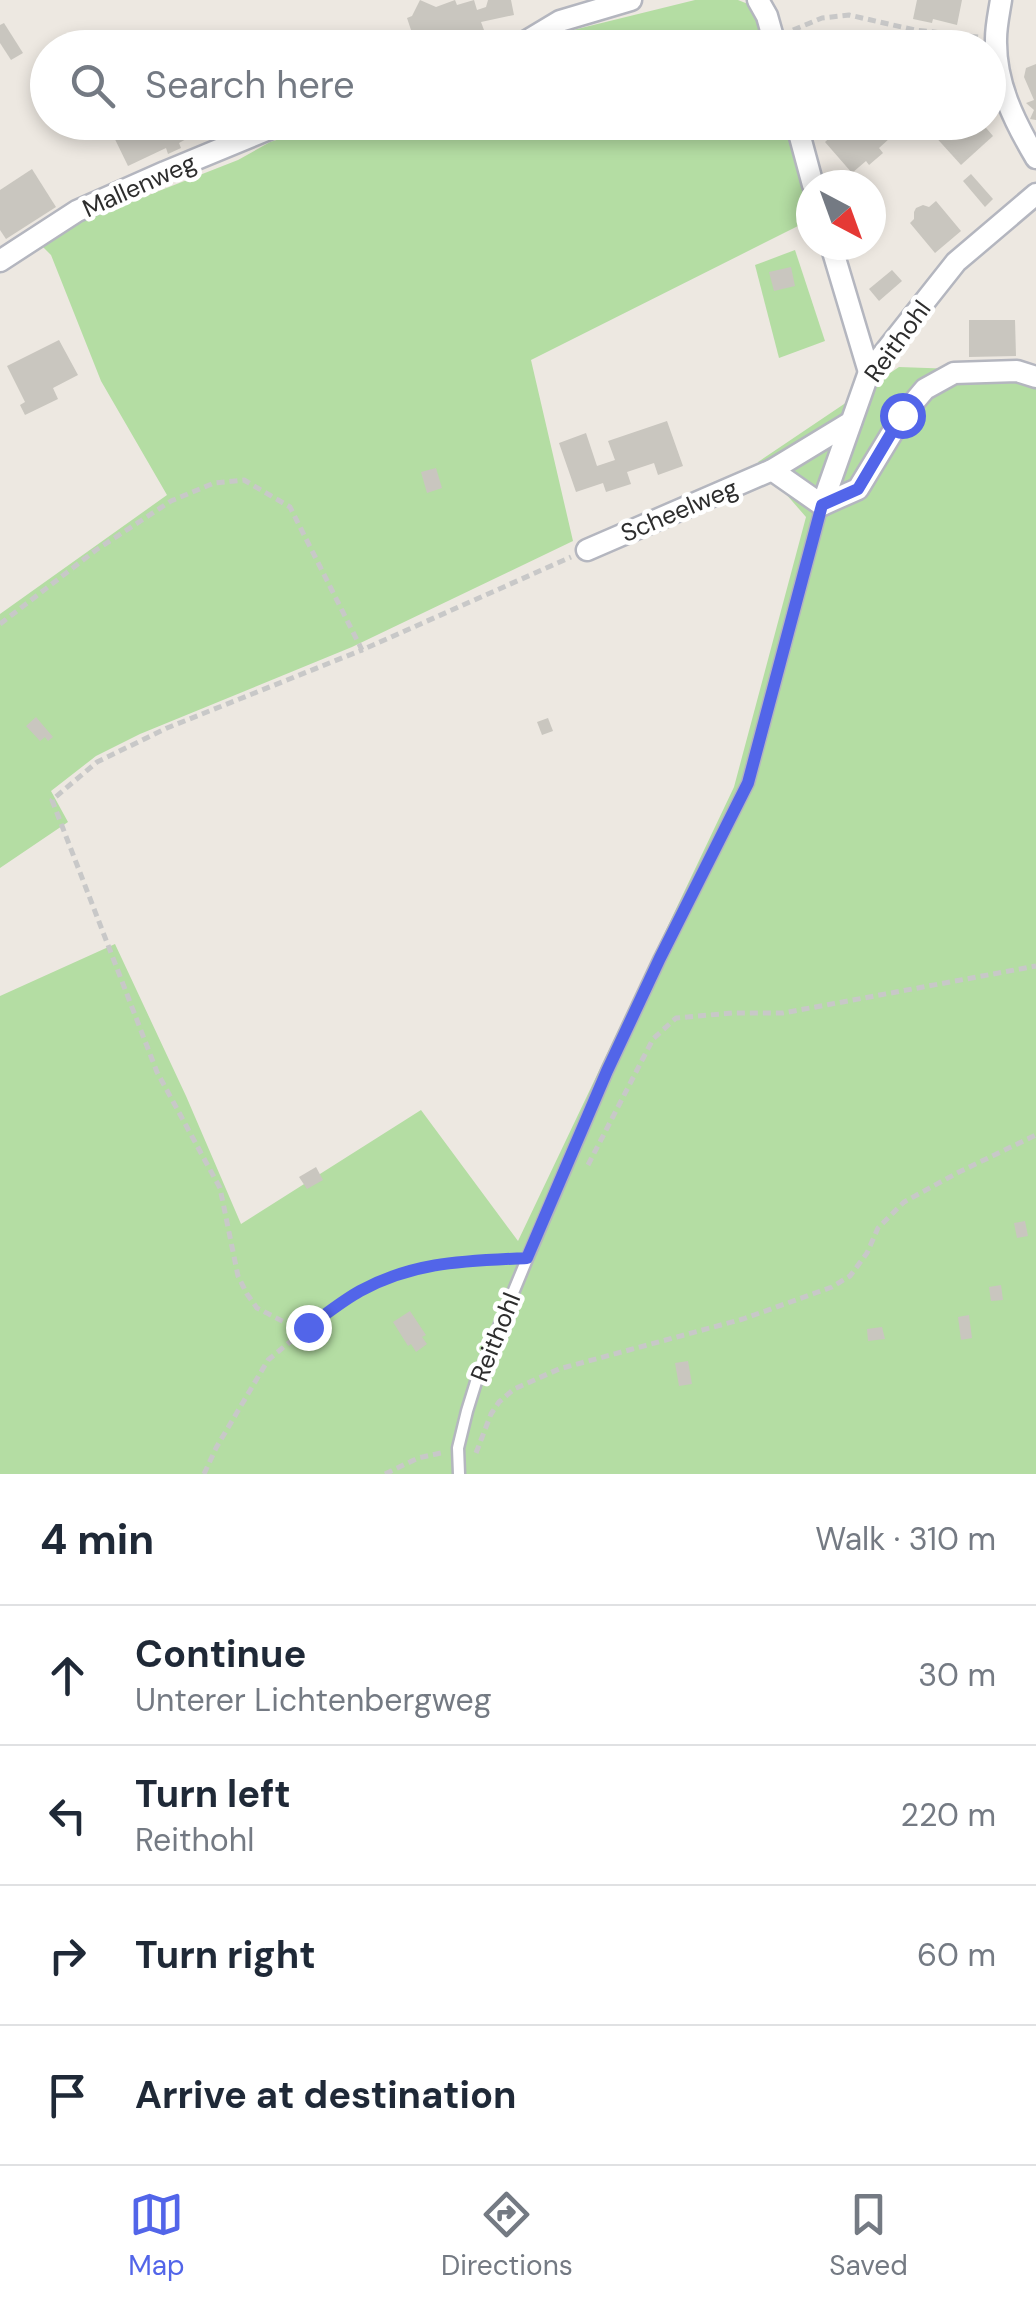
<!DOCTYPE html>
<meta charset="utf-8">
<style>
body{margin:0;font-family:"DM Sans",sans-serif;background:#f6f6f7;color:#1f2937}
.compass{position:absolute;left:796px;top:170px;width:90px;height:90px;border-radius:50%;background:#fff;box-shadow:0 5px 15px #0003;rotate:139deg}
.stop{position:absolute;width:30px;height:30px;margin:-22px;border:8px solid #5265e9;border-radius:50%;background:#fff}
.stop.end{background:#5265e9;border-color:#fff;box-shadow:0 2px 10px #0008}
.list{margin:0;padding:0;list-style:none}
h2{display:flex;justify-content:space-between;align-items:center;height:130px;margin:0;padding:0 40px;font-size:42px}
h2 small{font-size:32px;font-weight:400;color:#747a83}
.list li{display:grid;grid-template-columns:65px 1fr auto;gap:30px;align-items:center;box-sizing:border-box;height:140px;padding:0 40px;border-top:2px solid #e0e1e3}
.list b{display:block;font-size:38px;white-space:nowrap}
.list p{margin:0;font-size:32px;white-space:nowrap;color:#747a83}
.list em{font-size:32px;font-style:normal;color:#747a83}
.icon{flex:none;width:55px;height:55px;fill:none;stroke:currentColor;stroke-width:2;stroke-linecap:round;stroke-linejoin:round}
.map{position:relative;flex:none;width:1036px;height:1474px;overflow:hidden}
.search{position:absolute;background:#fff;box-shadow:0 5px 15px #0003;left:30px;right:30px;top:30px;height:110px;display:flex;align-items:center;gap:25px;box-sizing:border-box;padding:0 35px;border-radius:55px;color:#747a83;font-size:38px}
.sheet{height:690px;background:#fff}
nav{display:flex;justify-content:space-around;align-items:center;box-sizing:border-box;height:140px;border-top:2px solid #e0e1e3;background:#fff;font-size:28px;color:#747a83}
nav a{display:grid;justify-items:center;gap:5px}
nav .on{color:#5265e9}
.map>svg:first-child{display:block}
.green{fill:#b4dda3}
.building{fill:#c9c6bf}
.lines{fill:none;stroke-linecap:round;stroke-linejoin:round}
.service-casing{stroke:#b4b6bf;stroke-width:15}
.minor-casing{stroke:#b4b6bf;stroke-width:25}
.path{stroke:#c8c8c8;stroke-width:5;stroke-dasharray:8 5;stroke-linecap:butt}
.service{stroke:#fff;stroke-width:10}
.minor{stroke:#fff;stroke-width:20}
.route{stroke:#5265e9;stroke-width:12}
.labels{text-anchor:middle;stroke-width:9;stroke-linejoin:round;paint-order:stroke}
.street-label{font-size:25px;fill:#2d2d2d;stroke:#fff}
</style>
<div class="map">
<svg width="1036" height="1474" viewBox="0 0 1036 1474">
<rect width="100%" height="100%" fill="#ede8e1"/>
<g class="green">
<path d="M695,0H738L753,6L765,47L530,48L565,32Z"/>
<path d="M331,123H786L800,174L806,222L531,360L573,541L352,647L140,734L96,756L51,791L68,822L0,868V614L167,495L101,381L51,255L40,244L62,229L238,160L270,142Z"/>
<path d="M795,250L825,341L779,358L755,265Z"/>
<path d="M899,367L1036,372V1474H0V996L115,944L186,1096L241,1224L421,1110L518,1241L734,787L806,517L758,462Z"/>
</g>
<g class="building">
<path d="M420,0L436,7L455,0L457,5L474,0L477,10L486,7L488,0H511L514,15L481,22L484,30L468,36L469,39L450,48H417L407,18L412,16Z"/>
<path d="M917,0H962L957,25L933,19L932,23L913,19Z"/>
<path d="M4,23L23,53L11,60L0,43V25Z"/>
<path d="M1036,64V120L1030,119L1034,110L1026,103L1034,100L1024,77L1026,68Z"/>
<path d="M124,122H169L171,126L179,122H192L197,133L179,143L181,148L168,154L166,148L128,166L110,129Z"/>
<path d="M827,122H877L890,138L879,148L883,153L869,165L866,161L852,173L825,142L836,132Z"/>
<path d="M944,122H981L993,136L961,165L932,133Z"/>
<path d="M32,169L56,207L6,239L0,230V190Z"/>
<path d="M971,174L993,199L985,207L963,181Z"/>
<path d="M936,201L961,231L935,253L910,223L914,219V212L916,208L923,205L929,207Z"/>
<path d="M791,267L795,286L774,291L769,272Z"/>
<path d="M892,270L902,281L879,301L869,289Z"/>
<path d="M969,320H1015L1016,356L969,357Z"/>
<path d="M59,340L78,375L53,388L58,399L25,415L20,405L25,402L7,366Z"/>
<path d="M667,421L683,466L658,475L654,463L627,472L631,484L606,492L603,483L576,492L559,443L586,433L597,466L615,460L608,441Z"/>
<path d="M436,468L442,488L427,493L421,472Z"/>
<path d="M36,717L53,737L48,741L45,737L40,741L26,726Z"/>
<path d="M548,718L553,731L542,735L537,722Z"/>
<path d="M316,1167L323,1180L307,1189L299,1177Z"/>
<path d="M1025,1221L1028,1236L1017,1238L1014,1223Z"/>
<path d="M1001,1285L1003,1300L991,1301L989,1287Z"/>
<path d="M410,1311L426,1335L422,1337L427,1344L416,1352L411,1344L408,1346L393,1322Z"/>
<path d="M969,1315L972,1338L961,1340L958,1317Z"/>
<path d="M882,1327L885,1339L868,1341L867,1329Z"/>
<path d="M688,1361L692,1384L679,1386L675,1363Z"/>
</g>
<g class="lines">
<g class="service-casing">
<path id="service" d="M459,1474L458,1448L467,1411L476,1382L527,1259L607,1071L660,958L748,783L822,505"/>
</g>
<g class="minor-casing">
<g id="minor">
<path d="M758,0L767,16L776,48"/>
<path d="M1001,0C999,13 996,26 996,39C995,83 1014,121 1036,158"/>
<path d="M515,48L560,21L631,0"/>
<path d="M796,122L813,185"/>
<path d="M831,245L869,372"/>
<path d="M0,261L77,211L165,172L286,122"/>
<path d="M772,470L822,505"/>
<path d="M822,505L869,372L956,262L1036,194"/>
<path d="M822,505L858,489L903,415L925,389L954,373L1017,371L1036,377"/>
<path d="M587,550L772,470L851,422"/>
</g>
</g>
<g class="path">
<path d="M793,30L822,18L849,15L915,30L978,37"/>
<path d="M0,624L96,550L171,501L214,483L244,480L290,507L362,650L571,557"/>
<path d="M588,1165L653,1039L676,1018L732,1013H783L1036,966"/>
<path d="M308,1327L284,1322L257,1308L247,1294L238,1276L220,1188L157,1072L52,800L97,762L167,728L362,650"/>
<path d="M476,1453L491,1414L499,1402L514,1389L559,1369L743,1319L832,1287L850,1276L867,1253L878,1228L904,1202L959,1172L1036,1135"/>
<path d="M204,1474L216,1448L268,1360L308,1327L360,1291L412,1269L449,1262L509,1259"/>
<path d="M385,1474L418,1458L441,1453"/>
</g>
<use href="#service" class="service"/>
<use href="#minor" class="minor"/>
</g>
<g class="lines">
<path class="route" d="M308,1327C325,1315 342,1301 360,1291C415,1261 466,1261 527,1258L607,1071L660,958L748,783L822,505L858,489L902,415"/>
</g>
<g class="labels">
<g class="street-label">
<text transform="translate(139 185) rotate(-24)" y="9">Mallenweg</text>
<text transform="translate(897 341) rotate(-54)" y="9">Reithohl</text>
<text transform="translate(679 510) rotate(-23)" y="9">Scheelweg</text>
<text transform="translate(495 1337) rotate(-68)" y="9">Reithohl</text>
</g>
</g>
</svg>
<svg class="compass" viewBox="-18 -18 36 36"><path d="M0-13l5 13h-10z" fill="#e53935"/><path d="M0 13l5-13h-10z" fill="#747a83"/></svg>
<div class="stop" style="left:902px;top:415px"></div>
<div class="stop end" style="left:308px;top:1327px"></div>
<div class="search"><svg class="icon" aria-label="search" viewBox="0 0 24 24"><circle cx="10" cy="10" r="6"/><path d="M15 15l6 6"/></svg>Search here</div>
</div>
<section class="sheet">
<h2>4 min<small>Walk · 310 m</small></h2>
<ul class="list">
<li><svg class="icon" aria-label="ahead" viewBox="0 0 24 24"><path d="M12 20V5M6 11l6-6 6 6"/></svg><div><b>Continue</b><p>Unterer Lichtenbergweg</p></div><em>30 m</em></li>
<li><svg class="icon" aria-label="left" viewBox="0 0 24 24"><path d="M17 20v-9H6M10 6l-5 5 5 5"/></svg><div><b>Turn left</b><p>Reithohl</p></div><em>220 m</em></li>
<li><svg class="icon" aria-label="right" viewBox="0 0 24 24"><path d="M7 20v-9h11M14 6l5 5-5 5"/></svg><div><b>Turn right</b></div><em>60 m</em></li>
<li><svg class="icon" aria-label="arrive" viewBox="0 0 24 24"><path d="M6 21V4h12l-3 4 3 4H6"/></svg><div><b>Arrive at destination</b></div></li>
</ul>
</section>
<nav>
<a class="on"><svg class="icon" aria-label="map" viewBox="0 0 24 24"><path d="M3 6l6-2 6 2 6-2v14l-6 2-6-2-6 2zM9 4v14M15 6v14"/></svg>Map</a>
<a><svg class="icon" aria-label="directions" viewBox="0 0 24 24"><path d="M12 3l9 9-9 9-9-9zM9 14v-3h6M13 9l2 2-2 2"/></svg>Directions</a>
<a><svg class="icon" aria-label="saved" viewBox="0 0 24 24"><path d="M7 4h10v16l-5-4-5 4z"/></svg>Saved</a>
</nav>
